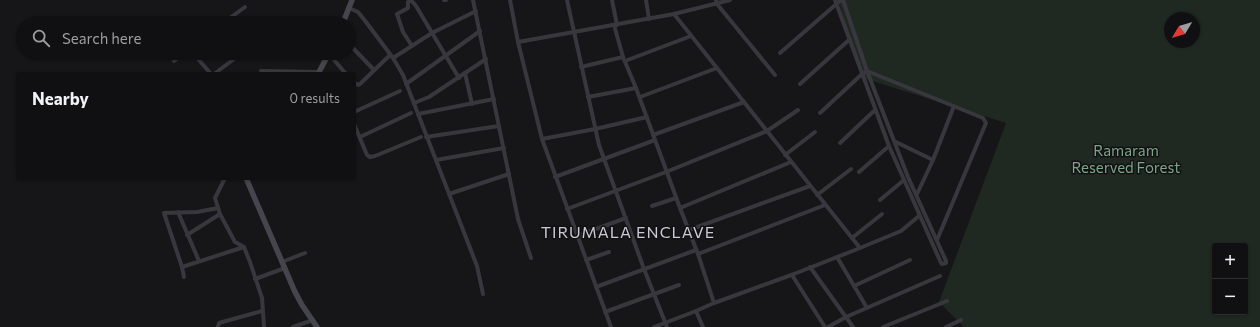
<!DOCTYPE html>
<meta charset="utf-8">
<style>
body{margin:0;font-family:Commissioner,sans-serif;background:#1e1e20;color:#f1f3f6}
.controls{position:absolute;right:12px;bottom:12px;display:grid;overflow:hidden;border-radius:4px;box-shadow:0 1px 3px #0004}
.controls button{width:36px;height:36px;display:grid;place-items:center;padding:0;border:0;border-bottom:1px solid #303032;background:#101012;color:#f1f3f6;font:20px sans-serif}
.compass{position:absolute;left:1164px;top:12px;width:36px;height:36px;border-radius:50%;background:#101012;box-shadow:0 1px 3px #0004;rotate:232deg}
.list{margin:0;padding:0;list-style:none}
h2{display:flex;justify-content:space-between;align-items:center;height:52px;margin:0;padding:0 16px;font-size:17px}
h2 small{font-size:13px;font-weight:400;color:#9c9d9f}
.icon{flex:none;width:22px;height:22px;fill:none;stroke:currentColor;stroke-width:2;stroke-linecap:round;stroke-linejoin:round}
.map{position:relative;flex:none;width:1260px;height:327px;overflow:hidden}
.search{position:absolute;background:#101012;box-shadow:0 1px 3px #0004;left:16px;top:16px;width:340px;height:44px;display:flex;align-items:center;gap:10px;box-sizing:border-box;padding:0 14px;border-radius:22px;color:#9c9d9f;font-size:15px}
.panel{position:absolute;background:#101012;box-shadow:0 1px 3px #0004;left:16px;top:72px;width:340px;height:108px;border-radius:4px}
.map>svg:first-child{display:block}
.green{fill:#202822;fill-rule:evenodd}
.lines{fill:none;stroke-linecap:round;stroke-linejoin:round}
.street{stroke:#37373d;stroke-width:4}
.secondary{stroke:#45454d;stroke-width:5.5}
.labels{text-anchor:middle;stroke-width:3;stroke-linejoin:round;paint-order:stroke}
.park-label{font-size:15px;fill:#7da587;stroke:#111113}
.neighbourhood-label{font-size:16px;letter-spacing:1px;fill:#c9cad5;stroke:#111113}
</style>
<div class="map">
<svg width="1260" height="327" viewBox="0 0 1260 327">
<rect width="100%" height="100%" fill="#161618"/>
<path class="green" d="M838,0H1260V327H964L939,302L1006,123L863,78ZM1170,18H1194V42H1170ZM1215,246H1245V312H1215Z"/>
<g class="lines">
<g class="street">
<path d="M411,0L416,6L459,78"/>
<path d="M411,0L408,2V8L397,14L403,32L412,46"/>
<path d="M444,0H446"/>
<path d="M473,0L518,219L531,258"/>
<path d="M510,0L518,42L542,139L611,327"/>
<path d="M567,0L599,145L644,269L667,327"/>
<path d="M612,0L617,25"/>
<path d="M646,0L649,19"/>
<path d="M716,0L717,4L775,75"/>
<path d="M835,0L889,146L941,263L942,264L946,263V261L908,177L867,71L843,0"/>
<path d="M349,8L358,12L366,22L393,58L403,75L477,266L483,294"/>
<path d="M674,14L860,248"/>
<path d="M223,23L245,7"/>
<path d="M614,25L623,57L636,88L680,208L698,254L714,303"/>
<path d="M518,42L674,14L730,0"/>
<path d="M349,44L374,70"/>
<path d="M193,53L211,74"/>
<path d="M780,53L841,0"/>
<path d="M329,54L346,74"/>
<path d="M393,58L432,33L476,11"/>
<path d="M174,61L184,53"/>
<path d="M625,61L691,36"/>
<path d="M581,67L623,57"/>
<path d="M261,71L319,72"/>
<path d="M465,73L472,104"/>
<path d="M214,74L242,53"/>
<path d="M354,82L358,85L360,84L390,55"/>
<path d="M406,84L480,31"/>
<path d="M800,84L850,39"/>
<path d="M588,97L636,88"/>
<path d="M640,97L717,68"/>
<path d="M414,103L429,97L486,59"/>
<path d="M354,112L400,91"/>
<path d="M820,113L862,74L867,71L983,118L986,123L937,240"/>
<path d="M418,114L494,99"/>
<path d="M354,124L367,155L370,157L375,156L421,137"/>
<path d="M653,135L744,102"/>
<path d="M360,137L411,113"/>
<path d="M426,137L499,126"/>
<path d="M542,139L595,129L647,117"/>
<path d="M896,142L933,160"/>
<path d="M840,143L875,110"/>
<path d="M785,155L815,132"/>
<path d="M436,160L504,148"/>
<path d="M859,172L889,146"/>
<path d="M555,177L655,140"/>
<path d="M225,178L215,198L220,214L235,242L244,247L250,262L262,298L264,327"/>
<path d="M449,194L509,174"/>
<path d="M917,194L933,160L954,106"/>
<path d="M817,195L851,169"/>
<path d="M880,200L904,180"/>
<path d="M652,206L676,198"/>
<path d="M218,208L197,212L164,213L182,267L244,247"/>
<path d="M680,208L791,162"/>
<path d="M567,209L666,172L767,131L798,110"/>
<path d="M178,212L199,261"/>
<path d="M689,230L810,186"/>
<path d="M187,235L220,214"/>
<path d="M577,236L626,218"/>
<path d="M852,238L882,214"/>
<path d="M698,254L825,205"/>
<path d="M837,257L867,308"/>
<path d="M586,260L609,252"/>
<path d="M282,262L305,253"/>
<path d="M182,267L184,277"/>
<path d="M810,267L853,327"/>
<path d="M792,275L825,327"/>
<path d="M255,279L285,268"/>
<path d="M854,286L910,260"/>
<path d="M596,287L696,250"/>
<path d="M696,311L703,327"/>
<path d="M605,312L679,285"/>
<path d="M218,327L219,323L262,311"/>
<path d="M293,327L313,320"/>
<path d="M654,327L696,311L714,303L794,274L860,248L901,231L919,216"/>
<path d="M828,327L846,317L940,276"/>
<path d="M883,327L947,301"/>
<path d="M946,327L961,320"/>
</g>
<g class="secondary">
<path d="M343,23L352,0"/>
<path d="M318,74L329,53"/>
<path d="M246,178L295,292L302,305L317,327"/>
</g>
</g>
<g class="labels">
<g class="park-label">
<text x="1126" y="156">Ramaram<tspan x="1126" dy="17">Reserved Forest</tspan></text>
</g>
<g class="neighbourhood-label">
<text x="628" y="238">TIRUMALA ENCLAVE</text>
</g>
</g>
</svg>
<div class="controls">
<button>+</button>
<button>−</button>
</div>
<svg class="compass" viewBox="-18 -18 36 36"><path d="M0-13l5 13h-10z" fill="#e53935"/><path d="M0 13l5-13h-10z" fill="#9c9d9f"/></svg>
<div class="search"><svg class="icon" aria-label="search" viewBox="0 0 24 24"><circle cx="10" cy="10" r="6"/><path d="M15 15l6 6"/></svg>Search here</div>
<section class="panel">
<h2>Nearby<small>0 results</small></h2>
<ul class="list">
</ul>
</section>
</div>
